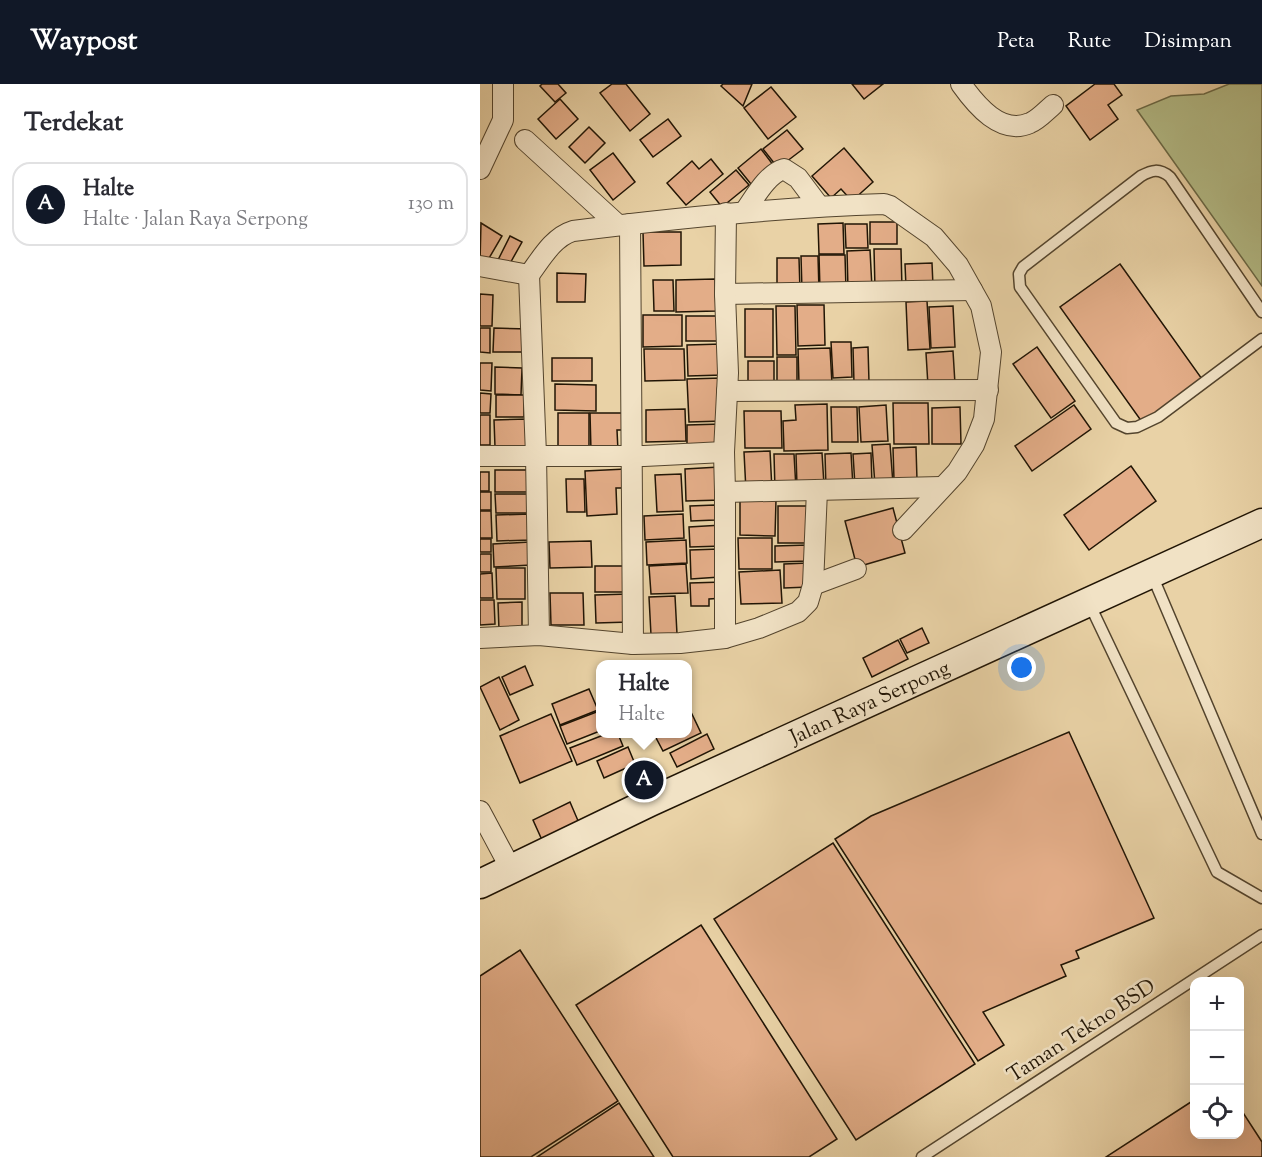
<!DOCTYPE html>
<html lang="id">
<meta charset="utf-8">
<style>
body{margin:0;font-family:"Sorts Mill Goudy",serif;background:#f2f2f3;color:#2b2b33}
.controls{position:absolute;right:18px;bottom:18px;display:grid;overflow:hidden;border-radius:12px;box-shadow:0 6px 24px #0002}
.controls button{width:54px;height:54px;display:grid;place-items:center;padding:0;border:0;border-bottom:2px solid #e1e1e2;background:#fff;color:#2b2b33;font:30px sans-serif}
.you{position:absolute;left:542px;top:584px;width:21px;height:21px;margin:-15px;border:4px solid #fff;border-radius:50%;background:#1a73e8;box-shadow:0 0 0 9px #1a73e833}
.badge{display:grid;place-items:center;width:39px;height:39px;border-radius:50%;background:#111827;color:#fff;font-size:20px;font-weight:700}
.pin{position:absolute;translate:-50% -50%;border:3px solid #fff;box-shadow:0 2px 6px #0006}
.popup{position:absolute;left:116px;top:576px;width:96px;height:78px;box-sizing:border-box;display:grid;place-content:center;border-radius:12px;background:#fff;filter:drop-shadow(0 2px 4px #0005);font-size:20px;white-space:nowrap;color:#7c7c81}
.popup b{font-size:22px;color:#2b2b33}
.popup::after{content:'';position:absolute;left:50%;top:100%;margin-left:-12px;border:12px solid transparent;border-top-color:#fff}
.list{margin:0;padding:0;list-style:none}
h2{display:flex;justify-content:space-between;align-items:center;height:78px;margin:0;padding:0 24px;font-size:26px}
h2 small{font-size:20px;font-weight:400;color:#7c7c81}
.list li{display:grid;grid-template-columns:39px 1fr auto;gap:18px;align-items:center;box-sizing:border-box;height:84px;margin:0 12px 12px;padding:0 12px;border:2px solid #e1e1e2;border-radius:18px}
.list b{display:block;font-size:22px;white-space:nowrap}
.list p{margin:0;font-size:20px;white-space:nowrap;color:#7c7c81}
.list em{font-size:20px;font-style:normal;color:#7c7c81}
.icon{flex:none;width:33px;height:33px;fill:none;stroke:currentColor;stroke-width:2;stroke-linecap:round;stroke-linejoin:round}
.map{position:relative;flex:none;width:782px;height:1073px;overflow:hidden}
header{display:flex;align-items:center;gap:36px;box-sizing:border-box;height:84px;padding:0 30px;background:#111827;color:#fff}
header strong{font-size:28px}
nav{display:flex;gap:33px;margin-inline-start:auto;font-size:21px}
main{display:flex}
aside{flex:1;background:#fff}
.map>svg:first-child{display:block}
.green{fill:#b4bd88;stroke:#6a6946;stroke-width:1.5}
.building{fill:#e3ad88;stroke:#211505;stroke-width:1.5}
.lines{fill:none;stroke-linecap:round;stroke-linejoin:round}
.service-casing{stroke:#53442d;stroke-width:13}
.minor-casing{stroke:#53442d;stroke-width:22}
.secondary-casing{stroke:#211505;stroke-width:31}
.service{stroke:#f1e2c5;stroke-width:10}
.minor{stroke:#f1e2c5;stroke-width:20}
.secondary{stroke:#f1e2c5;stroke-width:28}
.labels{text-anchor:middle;stroke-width:5;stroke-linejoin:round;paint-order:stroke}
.street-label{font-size:21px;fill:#211505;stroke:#f1e2c5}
</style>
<header>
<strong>Waypost</strong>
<nav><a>Peta</a><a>Rute</a><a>Disimpan</a></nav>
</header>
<main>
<aside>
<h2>Terdekat<small></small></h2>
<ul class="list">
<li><span class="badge">A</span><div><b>Halte</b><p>Halte · Jalan Raya Serpong</p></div><em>130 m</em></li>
</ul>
</aside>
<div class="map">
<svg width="782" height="1073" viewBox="0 0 782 1073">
<rect width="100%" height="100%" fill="#e9d2a6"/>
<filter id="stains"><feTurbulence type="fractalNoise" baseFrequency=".00333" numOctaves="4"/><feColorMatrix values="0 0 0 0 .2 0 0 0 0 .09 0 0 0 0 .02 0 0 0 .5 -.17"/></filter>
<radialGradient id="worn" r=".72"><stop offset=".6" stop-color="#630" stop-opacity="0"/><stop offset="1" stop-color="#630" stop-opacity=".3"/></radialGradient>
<path class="green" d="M749,0H782V202L657,26L691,12L724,10Z"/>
<g class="building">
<path d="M62,0H78L86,9L75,18L60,2Z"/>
<path d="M132,0H146L170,30L150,47L120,9Z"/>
<path d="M243,0H272L263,22L241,2Z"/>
<path d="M372,0H403L384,15Z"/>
<path d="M615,0H634L642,11L628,21L638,35L610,56L586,22Z"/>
<path d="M291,3L316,33L288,55L264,24Z"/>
<path d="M80,15L98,35L76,55L58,35Z"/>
<path d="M188,35L201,52L173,73L160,56Z"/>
<path d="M109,43L125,59L105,79L89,63Z"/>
<path d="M307,46L323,65L298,84L283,65Z"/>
<path d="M364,64L393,98L372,117L361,105L351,114L332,92Z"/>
<path d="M281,65L297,86L275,105L258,84Z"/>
<path d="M133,69L155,98L133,116L110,86Z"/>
<path d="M231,75L243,90L206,121L187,99L212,77L219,85Z"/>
<path d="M256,86L269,101L242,123L230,108Z"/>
<rect x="390" y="138" width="27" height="22"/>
<path d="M1,139L22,152L5,181L0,178Z"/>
<path d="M363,139L364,170H339L338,140Z"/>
<path d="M365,140H387L388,164H366Z"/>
<path d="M163,148H201V181L164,182Z"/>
<path d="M30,152L42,158L28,183L17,178Z"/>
<path d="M394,165H421L422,205H395Z"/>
<path d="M390,166L392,204L368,205L367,167Z"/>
<path d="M339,171H365L366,206H340Z"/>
<path d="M321,172H338L339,207H322Z"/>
<path d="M297,174H319L320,207H297Z"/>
<path d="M452,179L453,202L426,203L425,180Z"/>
<path d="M640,180L722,295L662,338L580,223Z"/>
<path d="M77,189L106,190L105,218H77Z"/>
<path d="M235,195L236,227L196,228V196Z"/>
<path d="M173,196H193L194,227H174Z"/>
<path d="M0,210L13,211L12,242H0Z"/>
<path d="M447,217L450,265L428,266L426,218Z"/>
<path d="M317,221H344L345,261L318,262Z"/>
<path d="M296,222H315L316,271H297Z"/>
<path d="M473,222L475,263L451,264L449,223Z"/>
<rect x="265" y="225" width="28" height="48"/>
<path d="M163,231H202V262L163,263Z"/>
<rect x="206" y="232" width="34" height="25"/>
<path d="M0,244H10V269L0,268Z"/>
<path d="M14,244L49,245L48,268H13Z"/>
<path d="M351,258H371L372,293L353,294Z"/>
<path d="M242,260L243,291L208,292L207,261Z"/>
<path d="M388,263L389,298L374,299L373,264Z"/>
<path d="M557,263L595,317L571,334L533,280Z"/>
<path d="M350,264L352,300H319L318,265Z"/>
<path d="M164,265H204L205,296L165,297Z"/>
<path d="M473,267L475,300L448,302L446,269Z"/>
<rect x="297" y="273" width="20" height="32"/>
<rect x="72" y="274" width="40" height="23"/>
<rect x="268" y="277" width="26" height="27"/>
<path d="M0,279H12L11,307L0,306Z"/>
<path d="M15,283L42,284L41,311L15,310Z"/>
<path d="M242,294L243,337L209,338L207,295Z"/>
<path d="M75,300L116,301V327L75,326Z"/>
<path d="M0,309L11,310L10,329H0Z"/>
<rect x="16" y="311" width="28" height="22"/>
<path d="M413,319H448L449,360H414Z"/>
<path d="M347,320L348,366L304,367L303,337L316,336L315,321Z"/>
<path d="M406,321L408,357L381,358L379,323Z"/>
<path d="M594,321L611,345L552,387L535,362Z"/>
<path d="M351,323H377L378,358H352Z"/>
<path d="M480,323L481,360H452V324Z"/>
<path d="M205,325L206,357L166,358V326Z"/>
<path d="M264,327H301L302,364H265Z"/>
<path d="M78,329H109V366L78,365Z"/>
<path d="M110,329H147V346H137L138,367H111Z"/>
<rect x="0" y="331" width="10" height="30"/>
<path d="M48,335L49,362L15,363L14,336Z"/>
<path d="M242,340L243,364L207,365V341Z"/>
<path d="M410,360L413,400L395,401L392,361Z"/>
<path d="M436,363L437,396H414L413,364Z"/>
<path d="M290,367L292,406L266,407L264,368Z"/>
<path d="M342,369L344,401L317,402L316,370Z"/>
<path d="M371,369L373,403L346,404L345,370Z"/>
<path d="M391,369L392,401L375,402L373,370Z"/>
<path d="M294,370H314L316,405L295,406Z"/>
<path d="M651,382L676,417L609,466L584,431Z"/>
<path d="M239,383L241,416L206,417L205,385Z"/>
<path d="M146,385L147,404H136L137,430L107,432L105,387Z"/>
<rect x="15" y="386" width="33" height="22"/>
<rect x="0" y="388" width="9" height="19"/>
<path d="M201,390L203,427L177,428L175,391Z"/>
<path d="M86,395H104L105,428H87Z"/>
<rect x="0" y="408" width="11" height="18"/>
<path d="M15,410H50L51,429H16Z"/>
<path d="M260,416H296L295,452L260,451Z"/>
<path d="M235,421V436L211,437L210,422Z"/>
<path d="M298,422H327L328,459H298Z"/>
<path d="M413,424L425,469L377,483L365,437Z"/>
<path d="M0,427H11L12,454H0Z"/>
<path d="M50,430L51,456L17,457L16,431Z"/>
<path d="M203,430L204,454L165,456L164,432Z"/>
<path d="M242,441L243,462L210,463L209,443Z"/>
<path d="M258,454H292V485H259Z"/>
<rect x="0" y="455" width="11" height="13"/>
<path d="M206,456L207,479L167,481L166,458Z"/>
<path d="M111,457L112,483L70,484L69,458Z"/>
<path d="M50,458L51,481L14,483L13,460Z"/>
<path d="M328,461V477L295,478V462Z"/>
<path d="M239,465L240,493L211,495L210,466Z"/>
<rect x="0" y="470" width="11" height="18"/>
<path d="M328,479L329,503L304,504V480Z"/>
<path d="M206,480L208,509L171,510L169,482Z"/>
<rect x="115" y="482" width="34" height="26"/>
<path d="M16,484H45V515H17Z"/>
<path d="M300,486L302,519L261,520L259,488Z"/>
<path d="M12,489L13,514H0V490Z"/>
<path d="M243,498L244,514L229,515V522H211L210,499Z"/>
<path d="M70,509H103L104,541H71Z"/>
<path d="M149,510L150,538L116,539L115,511Z"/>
<path d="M195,512L197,550L171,551L169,513Z"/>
<path d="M0,516H14L15,540L0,541Z"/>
<path d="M42,518V545L19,546L18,519Z"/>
<path d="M442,544L449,559L427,569L420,555Z"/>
<path d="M418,556L428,575L392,593L383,574Z"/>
<path d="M45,582L53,601L30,611L22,593Z"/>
<path d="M19,593L39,636L20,646L0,603Z"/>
<path d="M109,605L118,626L80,641L72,620Z"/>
<path d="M210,626L221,649L183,667L174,650H207V627Z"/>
<path d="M119,627L120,647L87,660L80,642Z"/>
<path d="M71,630L92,677L40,699L20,652Z"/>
<path d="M589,648L674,834L596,867L599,874L581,881L586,892L503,928L524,961L498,977L355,755L391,732Z"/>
<path d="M126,650H138L143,662L97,681L90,664Z"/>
<path d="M227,650L234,665L197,683L190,669Z"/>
<path d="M148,663L155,680L124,694L117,677Z"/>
<path d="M90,718L99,739L62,756L53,736Z"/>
<path d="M353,759L495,980L376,1056L234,835Z"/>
<path d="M221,841L357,1055L329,1073H193L96,921Z"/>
<path d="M40,866L138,1017L51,1073H0V892Z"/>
<path d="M714,1016V1050H760V1024L782,1058V1073H626Z"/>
<path d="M139,1019L174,1073H57Z"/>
</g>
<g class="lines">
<g class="service-casing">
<g id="service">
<path d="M782,228L690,93C679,84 672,86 661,92L543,183L539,190L540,203L636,339L647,344L657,343L678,333L782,255"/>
<path d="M672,491L782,750"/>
<path d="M609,519L737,788L782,814"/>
<path d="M442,1073L782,851"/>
</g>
</g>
<g class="minor-casing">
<g id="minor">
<path d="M481,0C496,21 521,52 550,39C558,36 566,27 573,21"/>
<path d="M45,56L138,141"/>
<path d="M0,85L23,36V0"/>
<path d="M265,127C275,113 287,90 304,85L318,94L339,122"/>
<path d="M150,140L153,560"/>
<path d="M0,182L49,191C61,175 73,153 93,147C197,134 300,123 404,120L410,122L454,153L478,181L501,222L511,268L504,335L494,361L477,388L423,446"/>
<path d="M49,191L56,371L59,551"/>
<path d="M245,210L492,206"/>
<path d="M247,307L508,306"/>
<path d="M0,372H164L244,368"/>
<path d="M245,408L461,403"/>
<path d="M333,501L376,485"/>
<path d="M0,554L59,551L153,560L200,559L245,554L279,544L318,528L328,518L333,501L337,406"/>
<path d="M245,554V408L244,368L248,289L245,210L246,129"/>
<path d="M0,727L31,785"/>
</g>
</g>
<g class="secondary-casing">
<g id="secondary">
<path id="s1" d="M0,800L170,718L782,439"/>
</g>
</g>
<use href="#service" class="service"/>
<use href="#minor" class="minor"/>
<use href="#secondary" class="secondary"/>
</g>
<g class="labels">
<g class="street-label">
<text dy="7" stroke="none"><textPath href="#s1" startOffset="430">Jalan Raya Serpong</textPath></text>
<text transform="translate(601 946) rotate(-33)" y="7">Taman Tekno BSD</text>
</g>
</g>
<rect width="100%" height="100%" filter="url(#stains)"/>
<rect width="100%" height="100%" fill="url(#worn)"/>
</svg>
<div class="controls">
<button>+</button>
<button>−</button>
<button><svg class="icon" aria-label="locate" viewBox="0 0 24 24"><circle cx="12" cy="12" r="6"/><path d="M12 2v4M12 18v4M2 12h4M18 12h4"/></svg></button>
</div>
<div class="you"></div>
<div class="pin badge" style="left:164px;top:696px">A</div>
<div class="popup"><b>Halte</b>Halte</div>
</div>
</main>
